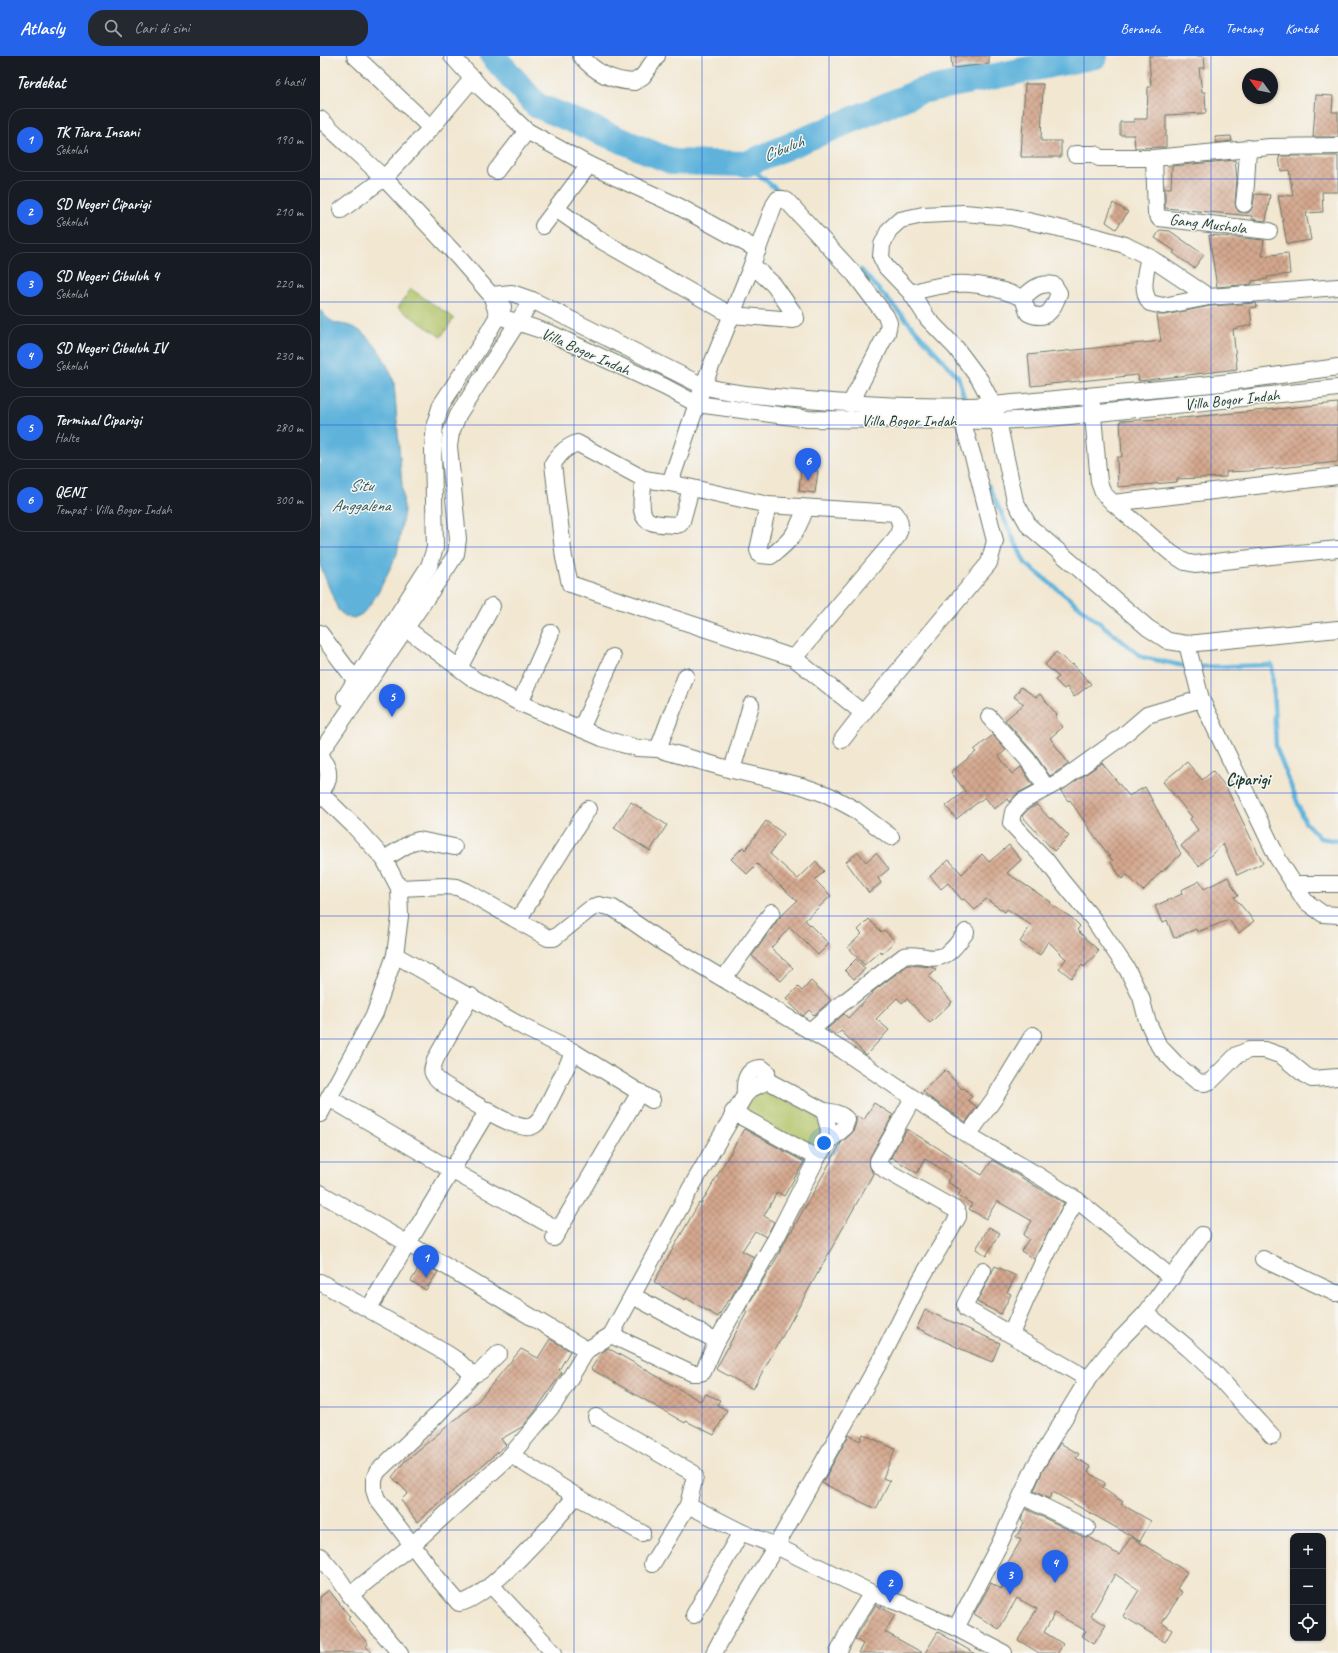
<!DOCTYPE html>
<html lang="id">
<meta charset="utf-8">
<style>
body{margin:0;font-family:Caveat,sans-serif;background:#242831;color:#f1f3f6}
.controls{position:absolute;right:12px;bottom:12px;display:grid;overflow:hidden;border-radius:8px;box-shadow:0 1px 3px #0004}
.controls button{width:36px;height:36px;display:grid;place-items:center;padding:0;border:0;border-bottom:1px solid #363941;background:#171b24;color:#f1f3f6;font:20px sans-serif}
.compass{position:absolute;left:922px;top:12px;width:36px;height:36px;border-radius:50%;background:#171b24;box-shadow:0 1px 3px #0004;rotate:303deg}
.you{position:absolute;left:504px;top:1087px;width:14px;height:14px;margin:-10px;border:3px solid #fff;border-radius:50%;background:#1a73e8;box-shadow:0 0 0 6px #1a73e833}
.badge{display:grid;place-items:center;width:26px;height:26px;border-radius:50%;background:#2563eb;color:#fff;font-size:13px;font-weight:700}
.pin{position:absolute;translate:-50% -33px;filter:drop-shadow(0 1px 2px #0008)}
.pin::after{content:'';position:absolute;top:21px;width:14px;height:12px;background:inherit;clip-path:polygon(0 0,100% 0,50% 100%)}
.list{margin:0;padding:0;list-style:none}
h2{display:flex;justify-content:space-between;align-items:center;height:52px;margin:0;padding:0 16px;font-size:17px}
h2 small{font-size:13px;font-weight:400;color:#9ea1a6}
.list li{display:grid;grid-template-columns:26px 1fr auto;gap:12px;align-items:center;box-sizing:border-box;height:64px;margin:0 8px 8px;padding:0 8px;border:1px solid #363941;border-radius:16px}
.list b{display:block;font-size:15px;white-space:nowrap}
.list p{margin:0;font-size:13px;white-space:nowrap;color:#9ea1a6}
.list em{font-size:13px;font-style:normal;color:#9ea1a6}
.icon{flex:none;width:22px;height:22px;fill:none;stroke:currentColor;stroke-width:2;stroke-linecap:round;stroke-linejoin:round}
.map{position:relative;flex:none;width:1018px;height:1597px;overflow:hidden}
header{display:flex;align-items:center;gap:24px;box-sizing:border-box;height:56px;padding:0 20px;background:#2563eb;color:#fff}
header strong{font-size:19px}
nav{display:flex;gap:22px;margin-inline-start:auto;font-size:14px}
.search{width:280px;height:36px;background:#242831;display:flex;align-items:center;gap:10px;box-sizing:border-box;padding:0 14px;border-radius:16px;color:#9ea1a6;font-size:15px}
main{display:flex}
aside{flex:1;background:#171b24}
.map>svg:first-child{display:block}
.grass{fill:#b1c265;stroke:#68804c}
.water{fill:#5fb3db;stroke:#3f7888}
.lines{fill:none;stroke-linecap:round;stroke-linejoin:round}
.stream{stroke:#5fb3db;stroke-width:4.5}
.river{stroke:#5fb3db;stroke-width:26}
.building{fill:url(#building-cross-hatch)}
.minor-casing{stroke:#69786b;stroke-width:18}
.minor{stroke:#fff;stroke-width:16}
.grid{fill:none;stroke:#1d4ed8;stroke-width:1;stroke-opacity:0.55}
.labels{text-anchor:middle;stroke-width:3;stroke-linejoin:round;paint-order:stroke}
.street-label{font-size:16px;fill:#1f3d34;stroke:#f6f6f2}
.water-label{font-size:17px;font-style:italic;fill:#2f5a5e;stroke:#f6f6f2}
.neighbourhood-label{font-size:17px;font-weight:bold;fill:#1f3d34;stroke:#f6f6f2}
</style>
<header>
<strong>Atlasly</strong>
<div class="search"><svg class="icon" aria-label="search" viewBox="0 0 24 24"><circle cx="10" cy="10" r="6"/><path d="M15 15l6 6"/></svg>Cari di sini</div>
<nav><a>Beranda</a><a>Peta</a><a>Tentang</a><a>Kontak</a></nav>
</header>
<main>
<aside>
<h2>Terdekat<small>6 hasil</small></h2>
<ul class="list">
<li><span class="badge">1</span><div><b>TK Tiara Insani</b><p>Sekolah</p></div><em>190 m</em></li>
<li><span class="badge">2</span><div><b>SD Negeri Ciparigi</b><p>Sekolah</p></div><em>210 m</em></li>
<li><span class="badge">3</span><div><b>SD Negeri Cibuluh 4</b><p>Sekolah</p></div><em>220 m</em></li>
<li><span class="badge">4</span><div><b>SD Negeri Cibuluh IV</b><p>Sekolah</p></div><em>230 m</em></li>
<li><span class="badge">5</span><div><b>Terminal Ciparigi</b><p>Halte</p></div><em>280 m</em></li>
<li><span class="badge">6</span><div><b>QENI</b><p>Tempat · Villa Bogor Indah</p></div><em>300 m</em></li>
</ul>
</aside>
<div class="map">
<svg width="1018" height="1597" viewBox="0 0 1018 1597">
<defs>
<pattern id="building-cross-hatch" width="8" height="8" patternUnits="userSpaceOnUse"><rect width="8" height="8" fill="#d4a78e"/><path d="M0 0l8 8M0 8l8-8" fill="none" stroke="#ab8975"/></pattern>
</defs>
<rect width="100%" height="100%" fill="#f6f6f2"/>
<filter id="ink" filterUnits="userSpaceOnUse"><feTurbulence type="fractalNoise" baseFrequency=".025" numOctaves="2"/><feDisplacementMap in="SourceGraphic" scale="8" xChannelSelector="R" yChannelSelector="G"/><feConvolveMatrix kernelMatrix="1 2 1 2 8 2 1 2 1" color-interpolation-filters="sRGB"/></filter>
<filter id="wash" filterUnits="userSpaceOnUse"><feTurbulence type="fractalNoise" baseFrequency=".012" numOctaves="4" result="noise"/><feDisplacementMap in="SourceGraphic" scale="16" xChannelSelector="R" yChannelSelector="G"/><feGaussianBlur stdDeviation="0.9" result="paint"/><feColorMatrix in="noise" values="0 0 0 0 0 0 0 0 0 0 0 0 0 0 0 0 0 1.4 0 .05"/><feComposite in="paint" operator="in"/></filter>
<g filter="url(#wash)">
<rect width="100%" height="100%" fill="#f2e7d1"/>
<g class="grass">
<path d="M91,233L134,262L121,281L78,252Z"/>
<path d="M443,1031L497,1061L503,1081L495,1093L425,1057L428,1037Z"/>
</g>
<path class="water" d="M0,254C5,260 11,267 20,268C25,269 30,269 35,272C54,282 67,306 74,326L84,455L77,498L58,537L49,550L42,558L34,562L25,560L18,554L0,509Z"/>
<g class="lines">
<g class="stream">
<path d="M426,108L462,138"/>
<path d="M541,214L638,321L646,348"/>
<path d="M668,429L705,507L822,601L869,611"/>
<path d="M876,611L952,609L956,691L985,766L1000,782L1018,785"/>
</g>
<path class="river" d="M173,0L216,49L353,106L426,108L601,35L775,0"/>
</g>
<g id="blocks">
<g class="building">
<path d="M640,0H669V8L632,12L631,1Z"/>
<path d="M829,0H884L885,12H879L882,36H885L886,57L846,59V91L815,92L814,79H800V66H814V63H827L828,31H831Z"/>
<path d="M705,28H723L721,85H741V101H701Z"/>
<path d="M996,39L1013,40L1012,56H1018V81H993Z"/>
<path d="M911,80L912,85L896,87L895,81Z"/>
<path d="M959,100H1018V136H1002L1003,156L986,157L991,184L967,188L958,139L973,140L969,114L961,115Z"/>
<path d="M915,104L917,123L915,147L916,152L919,156L928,157L931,154L933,149L935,138L950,139L946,165L932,163V160L845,152V132H851L852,110Z"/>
<path d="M793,147L808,156L796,173L786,166Z"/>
<path d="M840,174L850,175L884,199L874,212L853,197L855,195L835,182Z"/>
<path d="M889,179L944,184L942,200L968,197L970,218L947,221L948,223L932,225V228L897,231Z"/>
<path d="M936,247L937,251L930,252L932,269L913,273L917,313L819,325L818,319L711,330L708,299L841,285L837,259H845L890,250Z"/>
<path d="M1018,347V406L928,415L906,416V421L857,423V426L798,431L797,401H802L800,365L862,362Z"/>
<path d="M481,413L498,415L495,437L479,435Z"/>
<path d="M736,596L751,609L753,608L771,628L754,641L747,631L744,633L735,624L739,621L725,609Z"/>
<path d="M701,631L716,641L720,638L737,659L735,661L743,671L730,682L749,708L730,720L714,697L685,664L704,648L694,641Z"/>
<path d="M673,679L686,694L679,700L692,718L701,711L713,729L698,737L690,746L688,743L674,753L665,741L636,763L626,750L645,735L631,716L656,696L654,694Z"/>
<path d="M867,706L882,724L893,715L906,731L943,807L917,819L903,788L879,810L861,790L878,774L870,763L872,761L843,726Z"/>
<path d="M782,707L809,740L825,731L861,798L842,816L841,815L823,835L807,819L802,823L791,807L793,805L768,771L750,744L748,745L741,735Z"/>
<path d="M311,746L347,769L330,795L294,772Z"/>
<path d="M717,749L730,763L731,762L749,780L734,795L702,760L709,753Z"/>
<path d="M446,765L464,778L450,798L478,823L496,805L504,815L495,824L511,840L485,864L509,888L498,899L470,871L451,892L473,912L461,925L432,900L459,862L477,845L437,808L427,818L411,803L423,791L425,794Z"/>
<path d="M689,789L701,804L687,817L731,846L729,847L752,862L760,870L757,874L779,895L764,911L762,909L751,922L739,912L746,903L728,885L720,899L700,886L711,869L687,853L685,856L666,843L655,854L644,843L642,844L628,827L621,833L610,820L629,804L642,818L662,798L669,806Z"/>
<path d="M538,796L546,806L556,797L569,813L558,822L561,827L549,837L526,806Z"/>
<path d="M908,821L918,840L914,841L934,865L919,877L909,864L877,876L876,873L854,882L847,864L842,867L835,850L862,838L861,834L880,825L884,833Z"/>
<path d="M549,863L561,876L564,874L575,885L562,897L560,895L544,909L528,891L542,878L538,874Z"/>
<path d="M536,903L545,913L534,923L525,914Z"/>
<path d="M588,909L612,911L616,914L609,921L632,946L610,967L587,943L582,947L577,942L556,963L569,974L546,999L521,975L516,979L507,973L524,958L528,962L555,934Z"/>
<path d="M491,925L511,944L494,959L489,954L483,960L466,943L478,931L482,935Z"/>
<path d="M625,1014L642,1033L644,1032L652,1041L648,1044L657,1051L646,1066L609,1041L603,1035Z"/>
<path d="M554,1047L573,1059L550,1101L549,1108L553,1118L433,1333L396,1313L427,1256L425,1254L451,1211H452L470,1176H471L521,1087L533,1076L536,1067V1060L544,1064Z"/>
<path d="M424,1073L484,1106L464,1140L457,1136L444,1160L454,1166L446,1181L435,1175L422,1195L434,1201L409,1245L408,1244L398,1261L366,1242L365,1244L334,1226L379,1147L381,1148Z"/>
<path d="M587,1073L662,1119L672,1104L744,1147L714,1203L701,1195L709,1183L703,1179L712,1165L677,1145L666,1163L649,1153L652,1148L638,1140L641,1134L627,1126L631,1119L605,1103L597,1117L571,1101L570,1103Z"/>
<path d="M669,1171L680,1177L666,1200L656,1193Z"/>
<path d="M102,1207L118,1216L106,1234L91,1225Z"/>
<path d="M675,1210L696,1220L687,1236L691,1238L681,1258L657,1246Z"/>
<path d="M605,1254L680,1287L672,1306L639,1292L597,1272Z"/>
<path d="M230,1283L250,1295L239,1314L242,1316L214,1357L202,1371L181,1383L186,1389L97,1466L81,1444L88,1437L72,1421L85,1405L158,1345L201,1293L218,1302Z"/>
<path d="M288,1292L380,1345L386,1338L400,1344L397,1349L407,1354L394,1379L366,1365L365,1367L271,1313L281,1297Z"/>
<path d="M543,1378L575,1393L563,1422L570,1425L556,1453L502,1427L529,1379L540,1385Z"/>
<path d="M740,1387L759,1398L756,1402L771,1411L768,1416L785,1427L782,1432L803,1446L801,1448L831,1465L820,1485L733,1436L729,1443L714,1435L723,1414Z"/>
<path d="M706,1453L763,1481H769L799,1499L811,1481L867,1516L857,1533L862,1536L842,1567L852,1574L845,1586L803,1560L819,1534L795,1518L771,1560L786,1569L774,1588L762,1580L766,1575L735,1557L724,1576L743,1588L738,1597H719L698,1584L717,1553L697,1542L679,1573L654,1558L671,1527L681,1533L693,1511L687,1508L701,1484L696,1481L704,1467L701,1464Z"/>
<path d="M9,1534L30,1561L28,1563L48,1588L45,1590L53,1597H0V1541Z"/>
<path d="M556,1549L575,1559L565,1576L603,1597H538L543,1588L535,1583Z"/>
<path d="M618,1576L654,1597H605Z"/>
</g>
</g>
</g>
<g filter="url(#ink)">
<use href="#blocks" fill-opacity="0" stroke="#69786b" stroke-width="1"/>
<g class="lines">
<g class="minor-casing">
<g id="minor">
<path d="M35,0L111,72"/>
<path d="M132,0L162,33L207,75L269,109L358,150L438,194"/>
<path d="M261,0C275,17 293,25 314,26L323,20L337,0"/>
<path d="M0,63L64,122L138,201L171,239L178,260L230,277L345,331L377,348L488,363L678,365L730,362L1018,332"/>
<path d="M755,98H775L779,102H834L950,91L1018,90"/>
<path d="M834,102L836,157L839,162L949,175"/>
<path d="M176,115L207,75"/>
<path d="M924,148L926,128L928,92"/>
<path d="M236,153L282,185L411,259L473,264L476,262L475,259L454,229L432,209"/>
<path d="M21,154L64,122L111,72L153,22"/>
<path d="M223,170L269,109"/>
<path d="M829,201C826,215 820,234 830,247L843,250L889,241L1018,231"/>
<path d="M591,237C634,223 661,225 703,242L708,257C727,266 733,254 739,237L734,229C720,226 712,233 703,242"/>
<path d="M171,239L192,237L212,244L383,330C413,338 445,340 476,343C541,349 607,353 673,349L902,327L1018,311"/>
<path d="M889,241L829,201L805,189L777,181L691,161L644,157L603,159L580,164L569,174L562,189L561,201L566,211L591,237L608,263L636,292L660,324L673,349L678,365L695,445L709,470L828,572L848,585L867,588L1018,573"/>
<path d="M772,349L779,426L783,437L793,447L851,497L865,506L875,508L1018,493"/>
<path d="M324,423C323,435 316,461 331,466C339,469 348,468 356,469L360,468L362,465L371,432"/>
<path d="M350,427L383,330L432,209L454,149L458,143H463L467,145L535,219L566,260L569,267L567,277L530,348"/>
<path d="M793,447L1018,420"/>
<path d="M448,449L438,494L440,499L451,500C473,483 476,477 486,452"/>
<path d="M75,564L155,624L200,647L282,682L302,688L317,692L338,693L412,714L482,730L508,739L534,753L571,781"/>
<path d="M0,577L36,625L44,631"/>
<path d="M867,588L881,643L958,803L985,845L1003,858L1018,859"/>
<path d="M474,602L576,482C581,473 582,466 575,457L448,449L350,427L324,423L257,387C245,392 240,397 233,408L244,502L250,528L474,602L543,657L669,507L675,485L656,411L642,364"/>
<path d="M139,612L172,550"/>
<path d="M25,641L109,510L115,492L113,393L115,368L121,349L162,287L183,251"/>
<path d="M881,643L827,659L799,683L742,724L703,745L693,756L691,767L726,804L741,824L773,863L807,913L821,941L827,964L839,990L857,1009L878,1026L885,1027L891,1025L917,999L929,994H945L962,1000L985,1019L992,1023L1018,1021"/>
<path d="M200,647L231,577"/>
<path d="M669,661L707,703L726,731"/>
<path d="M261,673L293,601"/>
<path d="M522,684L543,657"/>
<path d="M338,693L366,620"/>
<path d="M0,697L127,512L136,498L138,483L129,390L131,377L138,359L212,244"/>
<path d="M0,702C11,712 11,726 0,736"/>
<path d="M412,714L431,649"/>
<path d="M0,737L34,770L64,803L79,832L80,860L75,899L55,957L0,1058"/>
<path d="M64,803L92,786L99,784L134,791"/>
<path d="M973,828H1018"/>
<path d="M79,832L125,830L137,831L146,835L228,882H234L270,853L279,849L293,852L345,888L522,994L648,1079L719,1120L757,1144L852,1222"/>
<path d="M198,864L268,753"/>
<path d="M75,899L205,972L254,996L332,1044"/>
<path d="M404,922L452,856"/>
<path d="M151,940L117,1000C110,1015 110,1018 123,1028C140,1038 192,1074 209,1071C215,1070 218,1066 221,1062L254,996"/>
<path d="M490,975L519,950L584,900C592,898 598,900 606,901C627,905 635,891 646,876"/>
<path d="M425,1039C424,1026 426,1012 442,1012L447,1016L445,1025"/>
<path d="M9,1042L131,1114L239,1174"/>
<path d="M593,1042L558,1105V1108L565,1114L636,1154L638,1157V1161L601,1223L561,1303L456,1490L552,1537L582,1548L636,1572L684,1597"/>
<path d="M504,1055C512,1056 521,1057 527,1064L524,1072L507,1087"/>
<path d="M413,1056L497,1102"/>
<path d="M648,1079L674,1043L713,979"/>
<path d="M0,1137L87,1187L267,1294"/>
<path d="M234,1182L320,1036"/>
<path d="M943,1203L1015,1237H1018"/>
<path d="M663,1214L645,1249L646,1253L768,1323"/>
<path d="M0,1226L126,1297L138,1305L153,1319"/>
<path d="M313,1240L397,1285"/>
<path d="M49,1252L168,1054"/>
<path d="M826,1257L868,1292L893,1315L952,1380"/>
<path d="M691,1278C711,1232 730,1186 757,1144"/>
<path d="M179,1297L161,1315L153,1319L116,1360L57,1416L54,1424V1434L57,1443L119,1524L139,1547C166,1545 237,1463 256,1440L191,1399"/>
<path d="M276,1361L373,1417L375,1420L368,1449"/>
<path d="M256,1440L322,1477"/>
<path d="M702,1440L767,1472"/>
<path d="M0,1500L17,1520L30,1539L80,1597"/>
<path d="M332,1508L368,1449L421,1476L456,1490L416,1556L394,1597"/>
<path d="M171,1529L234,1597"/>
<path d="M30,1539L92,1489L191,1399L234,1348L267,1294L291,1279L369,1135L425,1039L431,1033L448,1025L504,1055L509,1074L507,1087L497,1102L455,1184L397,1285L383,1316L380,1317H372L291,1279"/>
<path d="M374,1559L421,1476"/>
<path d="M636,1572L679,1489L715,1410L768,1323L793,1291L826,1257L882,1179"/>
<path d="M518,1597L531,1570L552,1537"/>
</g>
</g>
<use href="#minor" class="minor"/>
</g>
</g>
<path class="grid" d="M127,0V1597M254,0V1597M382,0V1597M509,0V1597M636,0V1597M764,0V1597M891,0V1597M0,123H1018M0,246H1018M0,369H1018M0,491H1018M0,614H1018M0,737H1018M0,860H1018M0,983H1018M0,1106H1018M0,1228H1018M0,1351H1018M0,1474H1018"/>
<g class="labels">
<g class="street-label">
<text transform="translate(888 167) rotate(7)" y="6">Gang Mushola</text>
<text transform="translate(266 295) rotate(24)" y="6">Villa Bogor Indah</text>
<text transform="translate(912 343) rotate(-6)" y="6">Villa Bogor Indah</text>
<text x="589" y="370">Villa Bogor Indah</text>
</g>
<g class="water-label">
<text transform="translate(463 92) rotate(-22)" y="6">Cibuluh</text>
<text x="41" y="435">Situ<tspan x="41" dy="20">Anggalena</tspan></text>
</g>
<g class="neighbourhood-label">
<text x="928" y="729">Ciparigi</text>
</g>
</g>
</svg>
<div class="controls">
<button>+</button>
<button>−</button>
<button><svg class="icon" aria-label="locate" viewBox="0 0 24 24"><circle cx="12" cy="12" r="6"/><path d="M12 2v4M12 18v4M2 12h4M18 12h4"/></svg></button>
</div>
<svg class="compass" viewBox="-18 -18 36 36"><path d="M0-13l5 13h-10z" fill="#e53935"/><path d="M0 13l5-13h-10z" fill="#9ea1a6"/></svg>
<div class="you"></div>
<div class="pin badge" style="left:106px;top:1222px">1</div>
<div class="pin badge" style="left:570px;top:1547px">2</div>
<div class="pin badge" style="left:690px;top:1539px">3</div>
<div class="pin badge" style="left:735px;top:1527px">4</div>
<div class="pin badge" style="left:72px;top:661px">5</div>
<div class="pin badge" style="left:488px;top:425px">6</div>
</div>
</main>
